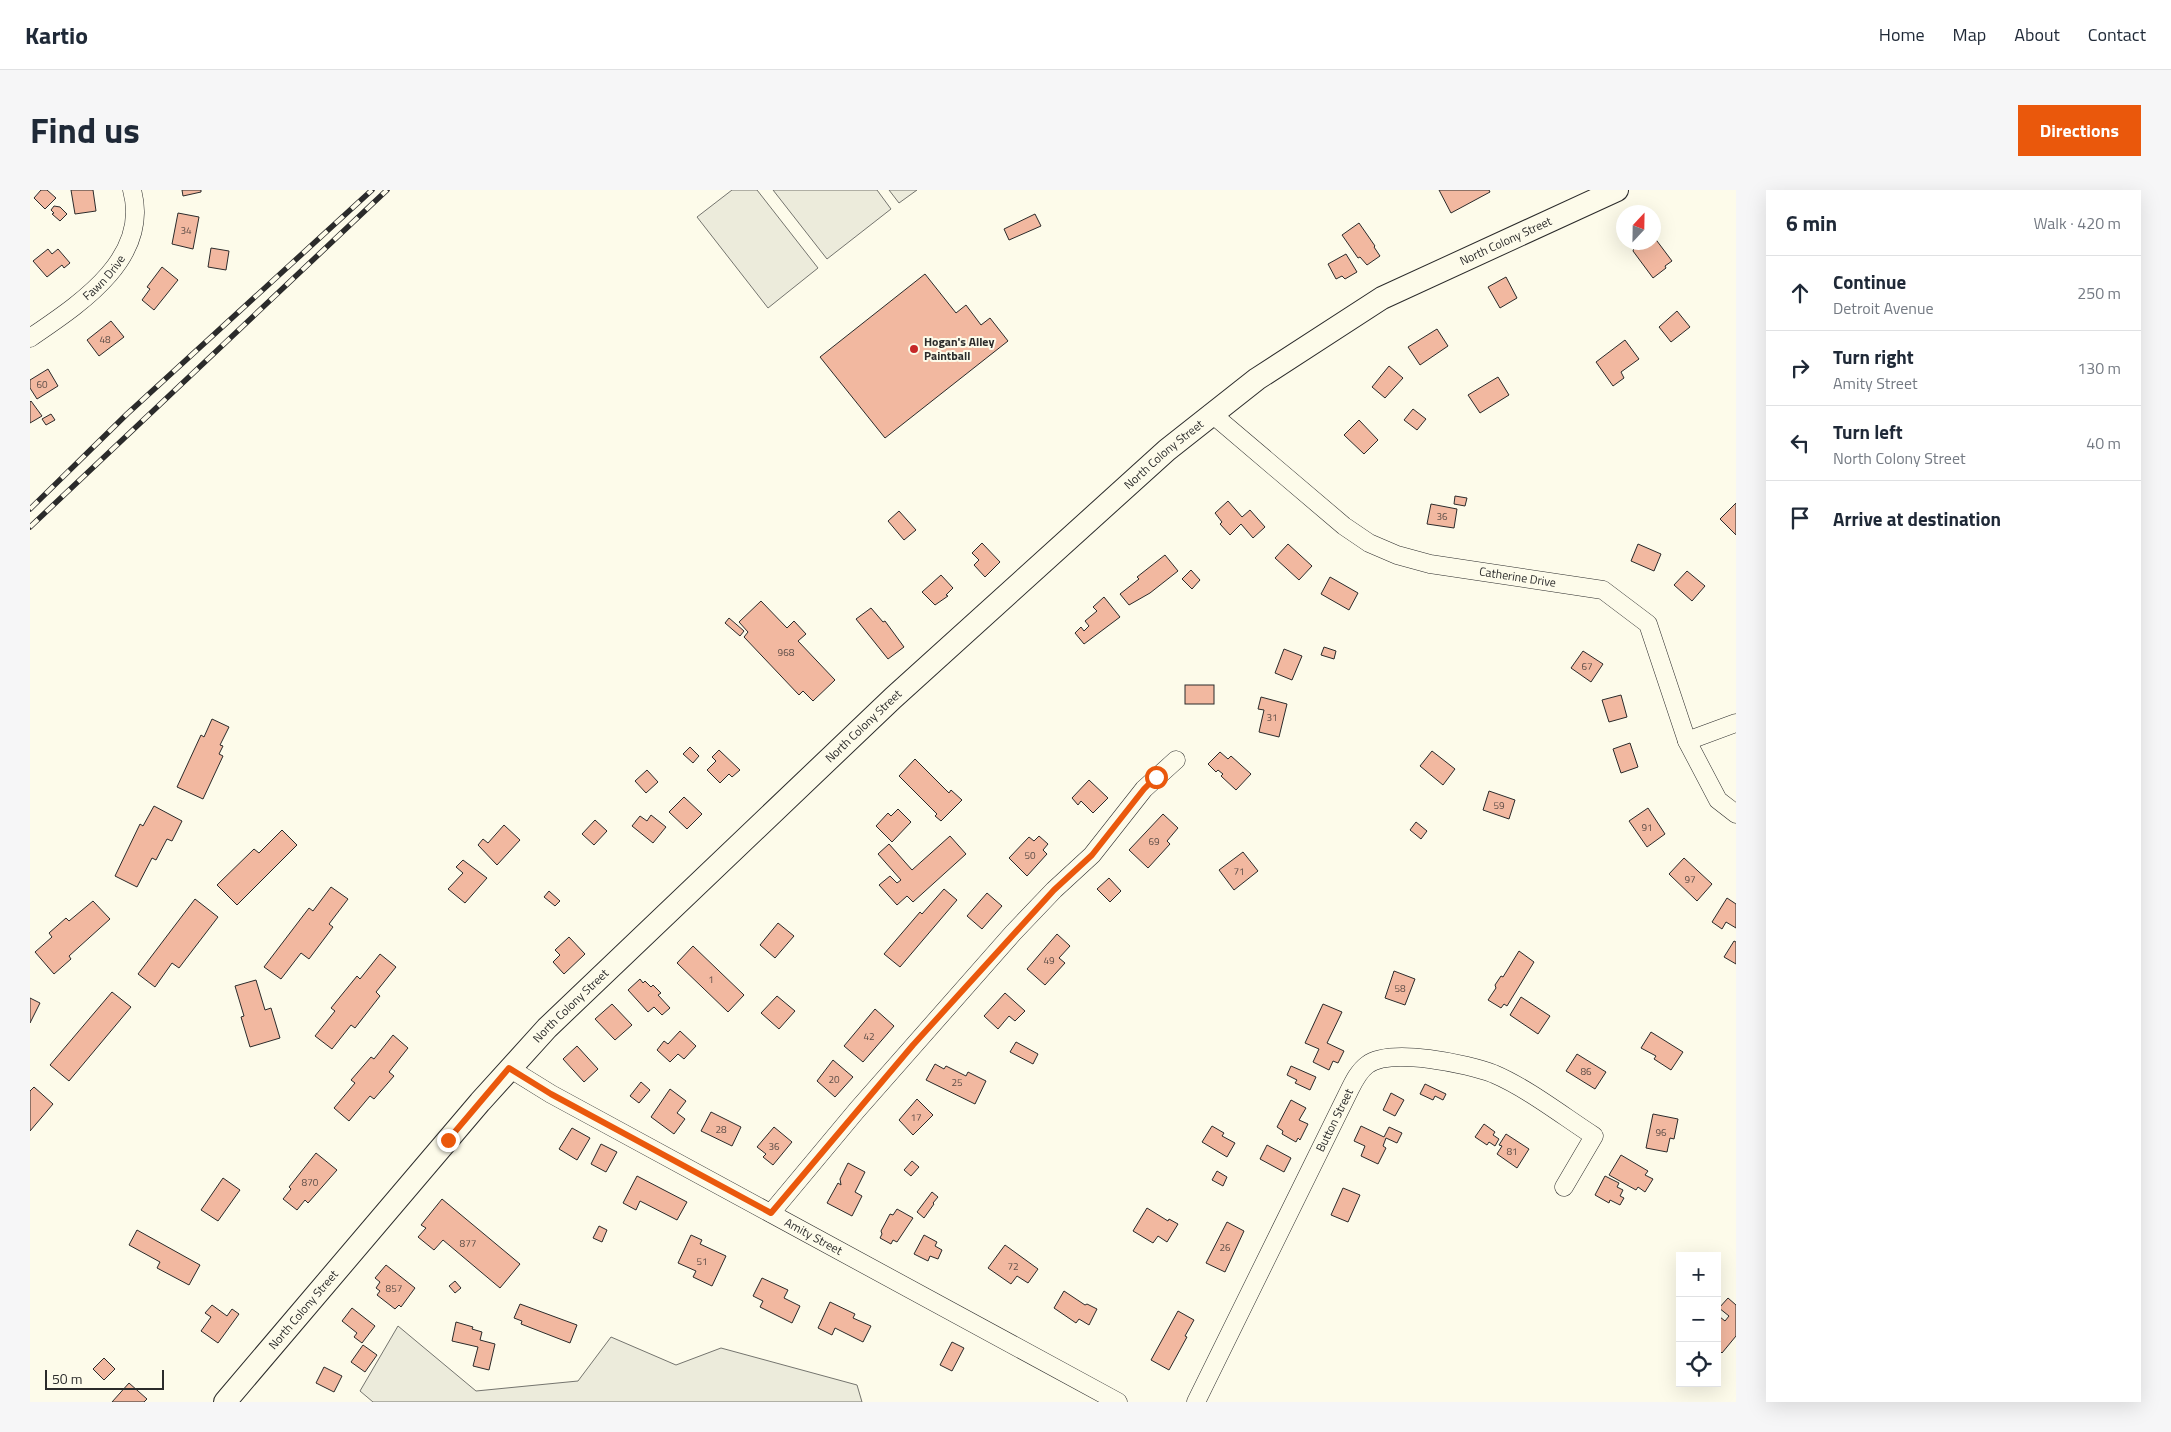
<!DOCTYPE html>
<meta charset="utf-8">
<style>
body{margin:0;font-family:"Titillium Web",sans-serif;background:#f6f6f7;color:#1f2937}
.controls{position:absolute;right:15px;bottom:15px;display:grid;overflow:hidden;border-radius:0px;box-shadow:0 5px 20px #0002}
.controls button{width:45px;height:45px;display:grid;place-items:center;padding:0;border:0;border-bottom:1px solid #e0e1e3;background:#fff;color:#1f2937;font:25px sans-serif}
.compass{position:absolute;left:1586px;top:15px;width:45px;height:45px;border-radius:50%;background:#fff;box-shadow:0 5px 20px #0002;rotate:22deg}
.scale{position:absolute;left:15px;bottom:12px;width:119px;box-sizing:border-box;padding-left:5px;border:2px solid #2b2b2b;border-top:0;font-size:14px;line-height:18px;white-space:nowrap;color:#2b2b2b;-webkit-text-stroke:4px #fdfbea;paint-order:stroke}
.stop{position:absolute;width:15px;height:15px;margin:-11px;border:4px solid #ea580c;border-radius:50%;background:#fff}
.stop.end{background:#ea580c;border-color:#fff;box-shadow:0 1px 5px #0008}
.list{margin:0;padding:0;list-style:none}
h2{display:flex;justify-content:space-between;align-items:center;height:65px;margin:0;padding:0 20px;font-size:21px}
h2 small{font-size:16px;font-weight:400;color:#747a83}
.list li{display:grid;grid-template-columns:32px 1fr auto;gap:15px;align-items:center;box-sizing:border-box;height:75px;padding:0 20px;border-top:1px solid #e0e1e3}
.list b{display:block;font-size:19px;white-space:nowrap}
.list p{margin:0;font-size:16px;white-space:nowrap;color:#747a83}
.list em{font-size:16px;font-style:normal;color:#747a83}
.icon{flex:none;width:28px;height:28px;fill:none;stroke:currentColor;stroke-width:2;stroke-linecap:round;stroke-linejoin:round}
.map{position:relative;flex:none;width:1706px;height:1212px;overflow:hidden;border-radius:0px}
header{display:flex;align-items:center;gap:30px;box-sizing:border-box;height:70px;padding:0 25px;background:#fff;border-bottom:1px solid #e0e1e3}
header strong{font-size:24px}
nav{display:flex;gap:28px;margin-inline-start:auto;font-size:18px}
.intro{display:flex;align-items:center;justify-content:space-between;box-sizing:border-box;height:120px;padding:0 30px}
h1{margin:0;font-size:35px}
.button{padding:12px 22px;border-radius:0px;background:#ea580c;color:#fff;font-size:18px;font-weight:700}
main{display:flex;gap:30px;padding:0 30px}
aside{flex:1;background:#fff;border-radius:0px;box-shadow:0 5px 20px #0002}
.map>svg:first-child{display:block}
.green{fill:#ecebdb;stroke:#74746e}
.building{fill:#f2b8a0;stroke:#2b2b2b}
.lines{fill:none;stroke-linecap:round;stroke-linejoin:round}
.minor-casing{stroke:#2b2b2b;stroke-width:19}
.major-casing{stroke:#2b2b2b;stroke-width:24}
.minor{stroke:#fdfbea;stroke-width:18}
.major{stroke:#fdfbea;stroke-width:22}
.rail-casing{stroke:#2b2b2b;stroke-width:5.5}
.rail{stroke:#fdfbea;stroke-width:4;stroke-dasharray:11;stroke-linecap:butt}
.route{stroke:#ea580c;stroke-width:6}
.poi-dot{fill:#c62828;stroke:#fdfbea;stroke-width:2}
.labels{text-anchor:middle;stroke-width:4;stroke-linejoin:round;paint-order:stroke}
.number-label{font-size:10px;fill:#5d4e48}
.street-label{font-size:12px;fill:#2b2b2b;stroke:#fdfbea}
.poi-label{font-size:12px;font-weight:bold;fill:#2b2b2b;stroke:#fdfbea;text-anchor:start}
</style>
<header>
<strong>Kartio</strong>
<nav><a>Home</a><a>Map</a><a>About</a><a>Contact</a></nav>
</header>
<div class="intro"><h1>Find us</h1><a class="button">Directions</a></div>
<main>
<div class="map">
<svg width="1706" height="1212" viewBox="0 0 1706 1212">
<rect width="100%" height="100%" fill="#fdfbea"/>
<g class="green">
<path d="M702,0H727L788,78L738,118L667,27Z"/>
<path d="M743,0H847L861,19L797,69Z"/>
<path d="M859,0H887L869,13Z"/>
<path d="M368,1136L446,1201L548,1191L581,1147L646,1175L691,1158L827,1195L832,1212H343L330,1201Z"/>
</g>
<g class="building">
<path d="M11,0H17L26,8L15,19L4,8Z"/>
<path d="M41,0H63L66,21L45,24Z"/>
<path d="M152,0H171V2L153,6Z"/>
<path d="M1409,0H1459L1460,2L1421,23Z"/>
<path d="M24,16L30,17L37,24L30,31L22,24L24,23L21,20Z"/>
<path d="M148,23L169,27L163,59L142,54Z"/>
<path d="M1005,24L1011,36L979,50L974,39Z"/>
<path d="M1329,33L1345,56L1344,57L1350,66L1337,75L1330,67L1328,68L1312,45Z"/>
<path d="M1624,47L1642,71L1635,76L1636,78L1623,88L1603,61L1604,58L1602,55L1605,52H1624Z"/>
<path d="M181,58L199,61L196,80L178,77Z"/>
<path d="M18,59L22,64L28,59L40,73L34,78L32,75L17,87L3,71Z"/>
<path d="M1316,64L1327,82L1315,89L1312,86L1306,89L1298,74Z"/>
<path d="M132,77L148,90L124,120L112,110L120,99L117,97Z"/>
<path d="M895,84L926,123L936,115L951,135L960,128L978,151L855,248L790,167Z"/>
<path d="M1476,87L1487,108L1470,118L1458,97Z"/>
<path d="M1647,121L1660,137L1641,152L1629,137Z"/>
<path d="M81,131L94,147L69,166L57,150Z"/>
<path d="M1407,139L1418,156L1390,175L1378,157Z"/>
<path d="M1595,150L1609,169L1591,182L1594,188L1583,196L1566,172Z"/>
<path d="M1359,176L1373,188L1355,208L1342,197Z"/>
<path d="M18,179L28,196L7,209L0,198V190Z"/>
<path d="M1468,187L1479,205L1450,223L1438,205Z"/>
<path d="M1,211L12,226L0,233V212Z"/>
<path d="M1383,219L1396,229L1387,240L1374,230Z"/>
<path d="M21,224L25,230L16,235L12,229Z"/>
<path d="M1329,230L1348,250L1334,264L1314,245Z"/>
<path d="M1425,306L1437,308L1435,316L1424,314Z"/>
<path d="M1198,311L1212,327L1220,320L1235,337L1223,348L1211,334L1200,345L1190,334L1192,332L1185,323Z"/>
<path d="M1706,313V345L1690,329Z"/>
<path d="M1401,314L1427,319L1424,338L1397,334Z"/>
<path d="M869,321L886,340L874,350L858,331Z"/>
<path d="M952,353L970,372L955,387L944,375L949,370L942,363Z"/>
<path d="M1258,354L1282,376L1269,390L1245,368Z"/>
<path d="M1608,354L1631,364L1624,381L1601,371Z"/>
<path d="M1135,365L1148,381L1120,403L1099,415L1090,404L1109,389L1107,387Z"/>
<path d="M1161,380L1170,390L1162,399L1152,389Z"/>
<path d="M1657,381L1675,396L1662,411L1644,395Z"/>
<path d="M911,385L923,398L916,405L918,406L905,415L892,402Z"/>
<path d="M1300,387L1328,403L1319,420L1291,404Z"/>
<path d="M1074,407L1090,427L1054,454L1045,443L1051,437L1054,441L1059,436L1055,431L1067,421L1063,417Z"/>
<path d="M731,411L757,438L764,431L776,444L768,451L805,490L783,511L773,501L769,505L714,447L718,442L709,432Z"/>
<path d="M841,418L853,432L855,431L874,457L858,469L826,429Z"/>
<path d="M699,428L714,441L710,446L695,433Z"/>
<path d="M1294,457L1306,461L1304,469L1291,465Z"/>
<path d="M1254,459L1272,466L1262,490L1245,483Z"/>
<path d="M1553,461L1573,474L1561,492L1541,478Z"/>
<rect x="1155" y="495" width="29" height="19"/>
<path d="M1591,505L1597,527L1579,532L1572,510Z"/>
<path d="M1231,507L1257,514L1249,547L1229,542L1234,520L1228,519Z"/>
<path d="M182,529L199,537L190,555L193,556L189,564L193,566L173,609L147,597L171,545L174,547Z"/>
<path d="M1600,553L1608,577L1591,583L1583,559Z"/>
<path d="M660,557L669,566L663,573L653,564Z"/>
<path d="M689,560L710,580L702,587L699,584L690,593L677,580L686,571L682,567Z"/>
<path d="M1402,561L1425,579L1413,595L1390,576Z"/>
<path d="M1190,562L1198,569L1201,566L1221,584L1206,600L1191,586L1193,584L1188,580L1186,582L1178,574Z"/>
<path d="M885,569L919,603L921,600L932,610L911,631L905,626L907,624L869,586Z"/>
<path d="M617,580L628,592L616,603L605,591Z"/>
<path d="M1059,590L1078,608L1063,623L1051,611L1048,615L1042,608Z"/>
<path d="M1459,601L1485,610L1479,629L1453,620Z"/>
<path d="M654,607L672,624L657,639L639,622Z"/>
<path d="M124,616L152,631L142,651L137,649L126,670L122,668L107,697L85,686L110,634L113,636Z"/>
<path d="M1618,618L1635,644L1617,657L1599,631Z"/>
<path d="M868,619L881,632L862,652L846,636L858,623L861,626Z"/>
<path d="M1133,624L1148,638L1137,651L1140,654L1118,678L1099,660Z"/>
<path d="M621,625L636,637L623,653L602,636L610,626L617,631Z"/>
<path d="M565,630L577,641L564,655L552,644Z"/>
<path d="M1386,632L1397,641L1391,649L1380,640Z"/>
<path d="M474,635L490,650L467,675L448,655L453,649L458,653Z"/>
<path d="M252,640L267,655L207,715L187,695L224,659L229,663Z"/>
<path d="M920,646L936,664L883,712L877,706L867,715L849,695L860,686L867,693L871,690L848,664L859,654L882,680Z"/>
<path d="M1009,646L1018,654L1013,660L1017,664L997,686L979,668L999,647L1004,651Z"/>
<path d="M1213,662L1228,681L1204,700L1189,680Z"/>
<path d="M1654,668L1682,694L1667,711L1639,684Z"/>
<path d="M433,670L457,688L435,713L418,699L433,683L426,677Z"/>
<path d="M1079,688L1091,701L1080,712L1067,699Z"/>
<path d="M301,697L318,709L299,734L303,737L279,769L271,763L251,789L234,777L279,718L283,721Z"/>
<path d="M914,699L927,710L870,777L854,764L890,722L892,724Z"/>
<path d="M519,701L530,711L525,716L514,707Z"/>
<path d="M957,703L972,716L952,739L937,726Z"/>
<path d="M1697,708L1706,714V738L1696,732L1692,739L1682,732Z"/>
<path d="M165,709L188,727L149,778L142,773L125,797L108,784Z"/>
<path d="M63,711L80,729L39,766L41,769L24,784L5,762L22,747L19,743L36,728L39,731Z"/>
<path d="M748,733L764,746L745,768L730,755Z"/>
<path d="M1027,744L1040,756L1029,768L1035,773L1015,795L997,779Z"/>
<path d="M539,747L555,764L534,784L523,772L530,765L525,760Z"/>
<path d="M1704,751L1706,752V774L1694,767Z"/>
<path d="M663,756L714,805L698,822L647,773Z"/>
<path d="M1489,761L1504,772L1477,816L1474,814L1471,818L1458,810L1466,798L1465,795L1471,786L1473,787Z"/>
<path d="M350,764L366,777L346,802L350,806L325,838L321,835L302,859L285,846L305,821L301,818L327,786L330,789Z"/>
<path d="M1364,781L1385,789L1375,815L1355,808Z"/>
<path d="M610,789L613,793L615,791L621,797L623,795L631,803L628,805L640,818L632,825L624,817L618,822L598,800Z"/>
<path d="M226,790L235,820L241,818L250,848L220,857L211,827L214,826L205,796Z"/>
<path d="M82,802L101,817L39,891L20,875Z"/>
<path d="M975,803L995,821L985,831L979,826L968,839L954,826Z"/>
<path d="M747,806L765,821L749,839L731,823Z"/>
<path d="M1491,807L1520,826L1508,844L1480,825Z"/>
<path d="M0,808L10,813L0,833Z"/>
<path d="M582,814L602,835L585,850L565,829Z"/>
<path d="M1293,814L1312,822L1297,853L1314,861L1308,873L1303,871L1299,880L1283,872L1289,859L1275,853Z"/>
<path d="M845,819L864,836L833,872L814,856Z"/>
<path d="M650,841L666,856L654,869L648,864L640,872L627,860L634,851L638,854Z"/>
<path d="M1621,842L1653,862L1641,880L1624,869L1626,866L1611,858Z"/>
<path d="M363,845L378,858L359,882L364,886L344,909L340,906L319,931L304,918L325,893L321,890L341,867L344,869Z"/>
<path d="M986,852L1008,864L1003,874L980,862Z"/>
<path d="M547,856L568,879L554,892L533,869Z"/>
<path d="M1547,864L1576,882L1565,899L1536,881Z"/>
<path d="M803,870L823,887L805,907L787,891Z"/>
<path d="M905,874L914,879L916,876L936,886L938,882L956,891L945,914L896,890Z"/>
<path d="M1261,876L1286,887L1280,900L1265,893L1267,890L1257,885Z"/>
<path d="M611,892L620,900L609,913L600,906Z"/>
<path d="M1395,894L1416,904L1413,910L1405,906L1403,910L1390,904Z"/>
<path d="M4,897L23,914L0,941V901Z"/>
<path d="M640,899L656,911L647,923L655,929L644,944L621,927Z"/>
<path d="M1361,903L1374,910L1365,926L1353,920Z"/>
<path d="M887,909L903,925L883,945L869,930Z"/>
<path d="M1261,910L1276,918L1269,930L1278,934L1270,950L1268,948L1266,952L1252,944L1253,941L1247,937Z"/>
<path d="M681,922L711,937L702,956L671,941Z"/>
<path d="M1623,924L1648,929L1644,949L1640,948L1637,962L1616,958Z"/>
<path d="M1454,934L1465,942L1463,945L1469,949L1465,956L1459,952L1457,955L1445,947Z"/>
<path d="M1182,936L1194,943L1192,946L1205,953L1197,967L1172,952Z"/>
<path d="M1331,936L1354,947L1359,937L1372,943L1367,953L1356,948L1353,956L1356,958L1348,974L1331,966L1335,956L1324,951Z"/>
<path d="M744,937L762,952L743,975L733,967L736,964L727,957Z"/>
<path d="M542,938L560,948L547,970L529,959Z"/>
<path d="M1476,944L1499,959L1487,978L1467,964L1472,956L1469,955Z"/>
<path d="M571,954L587,962L576,982L561,974Z"/>
<path d="M1237,955L1261,968L1254,982L1230,969Z"/>
<path d="M286,963L307,980L278,1013L275,1010L267,1020L253,1009L261,999L259,997Z"/>
<path d="M1591,965L1618,981L1615,985L1623,989L1615,1002L1608,997L1606,1000L1579,985Z"/>
<path d="M882,971L889,977L881,986L874,980Z"/>
<path d="M818,973L835,982L825,1002L832,1006L822,1026L797,1013L808,993L811,995L810,989Z"/>
<path d="M1187,981L1197,987L1193,996L1182,990Z"/>
<path d="M607,986L657,1012L647,1030L610,1011L606,1020L593,1013Z"/>
<path d="M1575,986L1589,993L1587,997L1593,1000L1590,1006L1594,1008L1590,1015L1580,1010L1579,1013L1565,1005Z"/>
<path d="M193,988L210,1000L188,1031L171,1020Z"/>
<path d="M1313,998L1330,1005L1318,1032L1301,1025Z"/>
<path d="M902,1002L908,1007L903,1013L904,1014L894,1028L887,1022Z"/>
<path d="M412,1009L490,1074L470,1098L413,1050L404,1060L388,1047L396,1038L391,1035Z"/>
<path d="M1117,1018L1138,1031L1139,1029L1148,1034L1137,1052L1128,1046L1123,1053L1103,1041Z"/>
<path d="M867,1019L883,1028L867,1052L863,1050L861,1054L850,1048L852,1044L851,1041L860,1024L863,1025Z"/>
<path d="M1197,1032L1214,1041L1195,1082L1176,1073Z"/>
<path d="M569,1036L577,1040L572,1052L563,1048Z"/>
<path d="M107,1040L170,1075L159,1095L127,1078L130,1072L99,1055Z"/>
<path d="M661,1045L672,1050L670,1054L696,1066L682,1096L663,1087L666,1081L648,1073Z"/>
<path d="M894,1045L907,1052L905,1056L912,1060L908,1069L900,1066L898,1071L884,1064Z"/>
<path d="M975,1055L1008,1079L998,1093L987,1086L981,1094L958,1078Z"/>
<path d="M356,1075L385,1098L371,1117L369,1115L365,1119L347,1105L350,1101L346,1098L350,1092L345,1088Z"/>
<path d="M732,1088L758,1100L754,1108L770,1116L762,1133L730,1117L733,1111L723,1106Z"/>
<path d="M425,1091L431,1098L425,1103L419,1096Z"/>
<path d="M1034,1101L1055,1115L1057,1114L1067,1119L1059,1135L1049,1129L1046,1133L1024,1118Z"/>
<path d="M1698,1108L1706,1115V1146L1692,1163L1687,1158V1131L1690,1127L1695,1131L1699,1126L1689,1118Z"/>
<path d="M800,1112L825,1124L823,1128L841,1136L833,1152L805,1138L802,1145L788,1138Z"/>
<path d="M490,1114L547,1135L540,1153L491,1134L492,1131L484,1128Z"/>
<path d="M182,1115L197,1126L202,1119L209,1124L188,1153L171,1141L181,1127L175,1123Z"/>
<path d="M322,1118L345,1136L332,1153L324,1147L327,1143L312,1131Z"/>
<path d="M1148,1121L1164,1130L1155,1146L1157,1147L1139,1180L1121,1170Z"/>
<path d="M426,1132L443,1137L442,1139L452,1142L450,1150L465,1154L459,1180L443,1176L448,1157L422,1151Z"/>
<path d="M922,1152L934,1158L922,1181L910,1175Z"/>
<path d="M333,1155L347,1165L335,1182L321,1172Z"/>
<path d="M74,1168L85,1179L74,1190L63,1179Z"/>
<path d="M294,1177L312,1186L304,1202L286,1193Z"/>
<path d="M99,1193L117,1209L114,1212H82Z"/>
</g>
<g class="lines">
<g class="minor-casing">
<g id="minor">
<path id="s1" d="M0,148C48,115 121,69 102,0"/>
<path id="s2" d="M1181,223L1314,336L1339,353L1367,365L1400,374L1573,400L1618,434L1657,551L1688,610L1706,624"/>
<path d="M1657,551L1706,533"/>
<path id="s3" d="M479,878L521,904L1088,1212"/>
<path d="M741,1023L827,920L983,743L1024,700L1062,665L1114,599L1146,570"/>
<path id="s4" d="M1166,1212L1320,899C1324,891 1329,881 1337,875C1360,857 1438,874 1464,884C1497,898 1533,926 1564,946L1534,997"/>
</g>
</g>
<g class="major-casing">
<g id="major">
<path id="s5" d="M195,1212L450,912L517,838L863,508L1137,260L1227,189L1352,108L1587,0"/>
</g>
</g>
<use href="#minor" class="minor"/>
<use href="#major" class="major"/>
<g class="rail-casing">
<g id="rail">
<path d="M0,319L97,224L342,0"/>
<path d="M0,337L357,0"/>
</g>
</g>
<use href="#rail" class="rail"/>
</g>
<g class="lines">
<path class="route" d="M418,950L479,878L521,904L741,1023L883,855L1024,700L1062,665L1114,599L1126,587"/>
</g>
<circle class="poi-dot" cx="884" cy="159" r="5"/>
<g class="labels">
<g class="number-label">
<text x="156" y="44">34</text>
<text x="75" y="153">48</text>
<text x="12" y="198">60</text>
<text x="1412" y="330">36</text>
<text x="756" y="466">968</text>
<text x="1557" y="480">67</text>
<text x="1242" y="531">31</text>
<text x="1469" y="619">59</text>
<text x="1617" y="641">91</text>
<text x="1124" y="655">69</text>
<text x="1000" y="669">50</text>
<text x="1209" y="685">71</text>
<text x="1660" y="693">97</text>
<text x="1019" y="774">49</text>
<text x="681" y="793">1</text>
<text x="1370" y="802">58</text>
<text x="839" y="850">42</text>
<text x="1556" y="885">86</text>
<text x="804" y="893">20</text>
<text x="927" y="896">25</text>
<text x="886" y="931">17</text>
<text x="691" y="943">28</text>
<text x="1631" y="946">96</text>
<text x="744" y="960">36</text>
<text x="1482" y="965">81</text>
<text x="280" y="996">870</text>
<text x="438" y="1057">877</text>
<text x="1195" y="1061">26</text>
<text x="672" y="1075">51</text>
<text x="983" y="1080">72</text>
<text x="364" y="1102">857</text>
</g>
<g class="street-label">
<text dy="4" stroke="none"><textPath href="#s5" startOffset="1741">North Colony Street</textPath></text>
<text dy="4" stroke="none"><textPath href="#s1" startOffset="96">Fawn Drive</textPath></text>
<text dy="4" stroke="none"><textPath href="#s5" startOffset="1336">North Colony Street</textPath></text>
<text dy="4" stroke="none"><textPath href="#s2" startOffset="358">Catherine Drive</textPath></text>
<text dy="4" stroke="none"><textPath href="#s5" startOffset="931">North Colony Street</textPath></text>
<text dy="4" stroke="none"><textPath href="#s5" startOffset="526">North Colony Street</textPath></text>
<text dy="4" stroke="none"><textPath href="#s4" startOffset="314">Button Street</textPath></text>
<text dy="4" stroke="none"><textPath href="#s3" startOffset="348">Amity Street</textPath></text>
<text dy="4" stroke="none"><textPath href="#s5" startOffset="121">North Colony Street</textPath></text>
</g>
<g class="poi-label">
<text x="894" y="156">Hogan's Alley<tspan x="894" dy="14">Paintball</tspan></text>
</g>
</g>
</svg>
<div class="controls">
<button>+</button>
<button>−</button>
<button><svg class="icon" aria-label="locate" viewBox="0 0 24 24"><circle cx="12" cy="12" r="6"/><path d="M12 2v4M12 18v4M2 12h4M18 12h4"/></svg></button>
</div>
<svg class="compass" viewBox="-18 -18 36 36"><path d="M0-13l5 13h-10z" fill="#e53935"/><path d="M0 13l5-13h-10z" fill="#747a83"/></svg>
<div class="scale">50 m</div>
<div class="stop" style="left:1126px;top:587px"></div>
<div class="stop end" style="left:418px;top:950px"></div>
</div>
<aside>
<h2>6 min<small>Walk · 420 m</small></h2>
<ul class="list">
<li><svg class="icon" aria-label="ahead" viewBox="0 0 24 24"><path d="M12 20V5M6 11l6-6 6 6"/></svg><div><b>Continue</b><p>Detroit Avenue</p></div><em>250 m</em></li>
<li><svg class="icon" aria-label="right" viewBox="0 0 24 24"><path d="M7 20v-9h11M14 6l5 5-5 5"/></svg><div><b>Turn right</b><p>Amity Street</p></div><em>130 m</em></li>
<li><svg class="icon" aria-label="left" viewBox="0 0 24 24"><path d="M17 20v-9H6M10 6l-5 5 5 5"/></svg><div><b>Turn left</b><p>North Colony Street</p></div><em>40 m</em></li>
<li><svg class="icon" aria-label="arrive" viewBox="0 0 24 24"><path d="M6 21V4h12l-3 4 3 4H6"/></svg><div><b>Arrive at destination</b></div></li>
</ul>
</aside>
</main>
